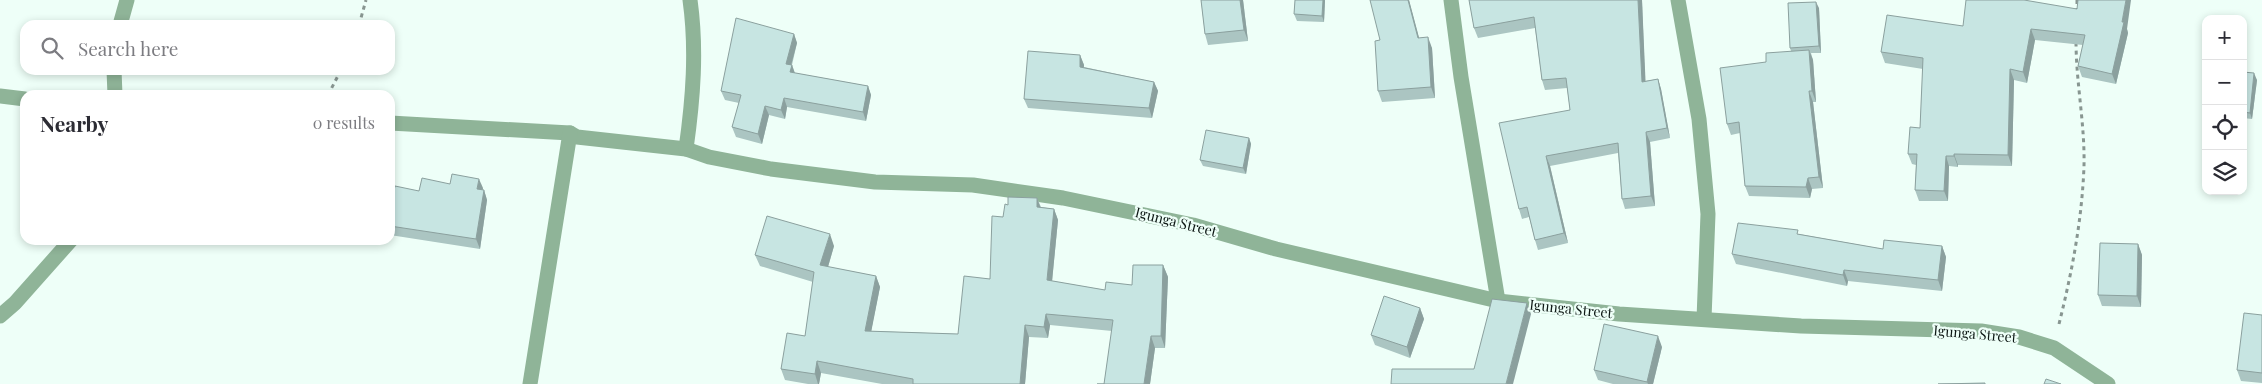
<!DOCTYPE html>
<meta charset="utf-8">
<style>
body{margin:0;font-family:"Playfair Display",serif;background:#f7f7f7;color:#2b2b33}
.controls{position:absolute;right:15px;top:15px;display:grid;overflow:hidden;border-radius:10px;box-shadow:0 2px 8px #0003}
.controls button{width:45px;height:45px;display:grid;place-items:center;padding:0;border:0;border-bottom:1px solid #e1e1e2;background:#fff;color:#2b2b33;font:25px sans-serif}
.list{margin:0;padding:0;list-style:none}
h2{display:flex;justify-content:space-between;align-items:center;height:65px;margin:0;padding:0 20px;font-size:21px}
h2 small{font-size:16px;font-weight:400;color:#7c7c81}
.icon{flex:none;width:28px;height:28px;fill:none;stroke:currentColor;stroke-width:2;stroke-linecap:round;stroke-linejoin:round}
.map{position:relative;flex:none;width:2262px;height:384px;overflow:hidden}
.search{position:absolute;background:#fff;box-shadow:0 2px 8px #0003;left:20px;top:20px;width:375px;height:55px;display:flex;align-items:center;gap:12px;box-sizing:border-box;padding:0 18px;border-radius:15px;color:#7c7c81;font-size:19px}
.panel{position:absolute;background:#fff;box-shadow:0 2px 8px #0003;left:20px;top:90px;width:375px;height:155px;border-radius:15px}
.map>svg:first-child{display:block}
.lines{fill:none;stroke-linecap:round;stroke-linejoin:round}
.path{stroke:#889691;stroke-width:3;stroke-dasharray:4 4;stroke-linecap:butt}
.street{stroke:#8fb498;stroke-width:15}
.wall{fill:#abc5c2}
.shaded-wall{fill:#8ba09e}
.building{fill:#c7e5e2;stroke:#8ba09e}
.labels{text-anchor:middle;stroke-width:4.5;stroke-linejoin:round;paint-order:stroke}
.street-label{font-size:14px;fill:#0d1714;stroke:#eefff8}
</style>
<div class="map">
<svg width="2262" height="384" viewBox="0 0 2262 384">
<rect width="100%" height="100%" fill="#eefff8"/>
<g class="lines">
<g class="path">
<path d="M2077,12V0"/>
<path d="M359,25L366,0"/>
<path d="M328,95L341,70"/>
<path d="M2059,324C2072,272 2082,220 2084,166C2085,124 2076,83 2076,41"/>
</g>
<g class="street">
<path d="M1451,0L1461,77L1498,301"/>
<path d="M1678,0L1699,119L1708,214L1704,319"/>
<path d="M120,25L127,0"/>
<path d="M114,70L115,95"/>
<path d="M0,96L25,99"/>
<path d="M390,123L570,133L577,137L686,149L709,157L771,169L875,182L973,185L1063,198L1193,225L1276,249L1498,301L1619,314L1801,326L1981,331L2019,337L2054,348L2108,384"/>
<path d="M686,149C693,99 697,50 690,0"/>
<path d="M0,316L15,303L71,240"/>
<path d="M530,384L570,133"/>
</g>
</g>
<g class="wall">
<path d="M1201,0H1243L1248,41L1208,45L1205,34Z"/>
<path d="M1295,0H1325L1324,22L1297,21L1294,14Z"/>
<path d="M1409,0L1419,38L1432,48L1435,98L1382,102L1378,91L1380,40Z"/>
<path d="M1469,0H1642L1645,81L1658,79L1661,89L1670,138L1650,142L1655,206L1625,209L1622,199L1618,153L1550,166L1568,243L1538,250L1535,240L1529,217L1522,219L1519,209L1570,110L1567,88L1545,90L1542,80L1535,28L1478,38L1474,28Z"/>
<path d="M1819,8L1821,53H1811L1813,60L1816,102H1813L1823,188L1812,189L1810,198L1749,196L1745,186L1740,133L1731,135L1727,124L1791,51L1790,48Z"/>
<path d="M1963,26L2127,29L2128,33L2116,84L2082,77L2078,66L2083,45L2035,40L2027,83L2014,80L2012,166L1958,165V167L1949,166L1948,201H1919L1915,190L1916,165L1912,164L1908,154L1920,128L1923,69L1885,63L1881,52Z"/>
<path d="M794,34L797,43L792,65L795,73L868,86L871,95L866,121L787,107L785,119L769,115L762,144L736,137L732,127L739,103L725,100L721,91Z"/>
<path d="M1080,55L1084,65V67L1154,82L1158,91L1152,118L1028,108L1024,99Z"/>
<path d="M2243,72L2257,80L2252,119L2243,118Z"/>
<path d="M1249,138L1251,144L1246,174L1203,166L1200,160Z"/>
<path d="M450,184L483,188L482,190H484L487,200L480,249L390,235V210L419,191Z"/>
<path d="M1037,198L1041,207L1054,209L1058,220L1052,281L1105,290L1132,285L1163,265L1168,277L1165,348H1155L1150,384H1097H1104L1112,331L1050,325L1048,338L1029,337L1025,384H882L821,373L819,384H808L785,380L781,369L805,336L813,282L760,266L755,255L834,246L828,267L876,276L880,287L871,331L958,334L990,279L1003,217L1008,205Z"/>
<path d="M1799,234L1883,249L1942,246L1946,257L1942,291L1848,281L1847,286L1736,264L1732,254Z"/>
<path d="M2138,244L2142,255L2141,307L2102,306L2098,295Z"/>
<path d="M1420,308L1424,319L1410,358L1375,345L1371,335Z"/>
<path d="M2262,315V383L2241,381L2237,370Z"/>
<path d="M1662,347L1653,384H1613L1598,380L1594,370Z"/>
</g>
<g class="shaded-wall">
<path d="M1240,0H1243L1248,41L1244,30Z"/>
<path d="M1323,0H1325L1324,22L1322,16Z"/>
<path d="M1408,0H1409L1422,49L1418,38Z"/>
<path d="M1638,0H1642L1646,92L1642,82Z"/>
<path d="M2126,0H2131L2127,29L2128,33L2116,84L2112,74Z"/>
<path d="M1816,2L1819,8L1821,53L1819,46Z"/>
<path d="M2031,29L2035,40L2027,83L2023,72Z"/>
<path d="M794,34L797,43L789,73L786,64Z"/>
<path d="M1428,37L1432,48L1435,98L1431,87Z"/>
<path d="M1809,50L1813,60L1816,102L1812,91Z"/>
<path d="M1080,55L1084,65L1083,76L1080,67Z"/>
<path d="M792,65L795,74L790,72Z"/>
<path d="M2010,69L2014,80L2012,166L2008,155Z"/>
<path d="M2254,73L2257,80L2252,119L2250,113Z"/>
<path d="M1658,79L1661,89L1670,138L1667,128Z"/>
<path d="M1154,82L1158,91L1152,118L1149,108Z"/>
<path d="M868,86L871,95L866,121L863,112Z"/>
<path d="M1809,91L1813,102L1823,188L1819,177Z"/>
<path d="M784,98L787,107L785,119L781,110Z"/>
<path d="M765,106L769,115L762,144L758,134Z"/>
<path d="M1646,132L1650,142L1655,206L1651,196Z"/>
<path d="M1249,138L1251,144L1246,174L1243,168Z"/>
<path d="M1954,154L1958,165V167L1954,156Z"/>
<path d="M1546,156L1550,166L1568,243L1564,233Z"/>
<path d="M1946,156L1949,166L1948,201L1944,191Z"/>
<path d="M1808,178L1812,189L1810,198L1806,187Z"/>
<path d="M479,179L483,188L481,199L477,189Z"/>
<path d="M484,190L487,200L480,249L476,239Z"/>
<path d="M1037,198L1041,209L1037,207Z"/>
<path d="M1054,209L1058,220L1051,292L1047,280Z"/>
<path d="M830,234L834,246L825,277L820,265Z"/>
<path d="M2138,244L2142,255L2141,307L2137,296Z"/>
<path d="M1942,246L1946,257L1942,291L1938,280Z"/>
<path d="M1163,265L1168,277L1165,348L1161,336Z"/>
<path d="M1844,270L1848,281L1847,286L1843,275Z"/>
<path d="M876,276L880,287L869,343L865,331Z"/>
<path d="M1527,303L1531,314L1513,384H1506Z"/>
<path d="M1420,308L1424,319L1410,358L1407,347Z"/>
<path d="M1046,314L1050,325L1048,338L1044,327Z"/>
<path d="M1025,325L1029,337L1025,384H1020Z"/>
<path d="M1151,336L1155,348L1150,384H1144Z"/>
<path d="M1658,336L1662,347L1653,384H1648L1647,382Z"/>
<path d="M817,361L821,373L819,384H818L815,374Z"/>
</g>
<g class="building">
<path d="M1201,0H1240L1244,30L1205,34Z"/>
<path d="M1295,0H1323L1322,16L1294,14Z"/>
<path d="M1370,0H1408L1418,38L1428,37L1431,87L1378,91L1375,41L1380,40Z"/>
<path d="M1469,0H1638L1642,82L1658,79L1667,128L1646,132L1651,196L1622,199L1618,143L1546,156L1564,233L1535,240L1527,207L1519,209L1499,123L1570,110L1566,78L1542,80L1534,17L1474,28Z"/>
<path d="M1966,0H2024L2077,9L2078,0H2126L2122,22H2124L2112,74L2078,66L2085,35L2031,29L2023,72L2010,69L2008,155L1954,154V156H1946L1944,191L1915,190L1917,154H1908L1910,127L1920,128L1923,58L1881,52L1887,15L1963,26Z"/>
<path d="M1816,2L1819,46L1790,48L1788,3Z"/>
<path d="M736,18L794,34L786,64L792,65L790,72L868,86L863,112L784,98L781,110L765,106L758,134L732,127L741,95L721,91Z"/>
<path d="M1809,50L1812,91H1809L1819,177L1808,178L1806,187L1745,186L1739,122L1727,124L1720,68L1766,62V53Z"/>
<path d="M1028,51L1080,55V67L1154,82L1149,108L1024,99Z"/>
<path d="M2243,72L2254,73L2250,113L2243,112Z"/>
<path d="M1206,130L1249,138L1243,168L1200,160Z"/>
<path d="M452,174L479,179L477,189L484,190L476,239L390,226V210L395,186L419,191L422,178L450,184Z"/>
<path d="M1008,197L1037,198V207L1054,209L1047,280L1105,290L1106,282L1132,285L1133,265H1163L1161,336H1151L1144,384H1097H1104L1113,320L1046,314L1044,327L1025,325L1020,384H913V379L817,361L815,374L781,369L787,333L805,336L814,272L755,255L767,216L830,234L820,265L876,276L865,331L958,334L964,276L990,279L992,216L1003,217L1005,204L1008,205Z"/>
<path d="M1738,223L1798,230L1797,234L1883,249L1884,240L1942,246L1938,280L1844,270L1843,275L1732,254Z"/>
<path d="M2100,243L2138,244L2137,296L2098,295Z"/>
<path d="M1384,296L1420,308L1407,347L1371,335Z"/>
<path d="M1492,299L1527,303L1506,384H1391L1392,369H1474Z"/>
<path d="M2244,313L2262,315V373L2237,370Z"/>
<path d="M1604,324L1658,336L1647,382L1594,370Z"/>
<path d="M2046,379L2061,384H2044Z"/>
<path d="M1985,383V384H1938Z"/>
</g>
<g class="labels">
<g class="street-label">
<text transform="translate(1176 222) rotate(14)" y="5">Igunga Street</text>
<text transform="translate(1571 309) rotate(6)" y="5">Igunga Street</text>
<text transform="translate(1975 334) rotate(5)" y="5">Igunga Street</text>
</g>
</g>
</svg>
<div class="controls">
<button>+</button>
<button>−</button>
<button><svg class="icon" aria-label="locate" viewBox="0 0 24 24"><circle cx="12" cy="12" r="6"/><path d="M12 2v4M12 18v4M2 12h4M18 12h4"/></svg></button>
<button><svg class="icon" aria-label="layers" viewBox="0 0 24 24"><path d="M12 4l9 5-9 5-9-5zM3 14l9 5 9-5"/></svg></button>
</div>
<div class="search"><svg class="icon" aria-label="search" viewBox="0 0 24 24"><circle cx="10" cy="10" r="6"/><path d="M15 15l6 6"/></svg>Search here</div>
<section class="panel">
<h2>Nearby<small>0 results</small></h2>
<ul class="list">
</ul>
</section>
</div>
